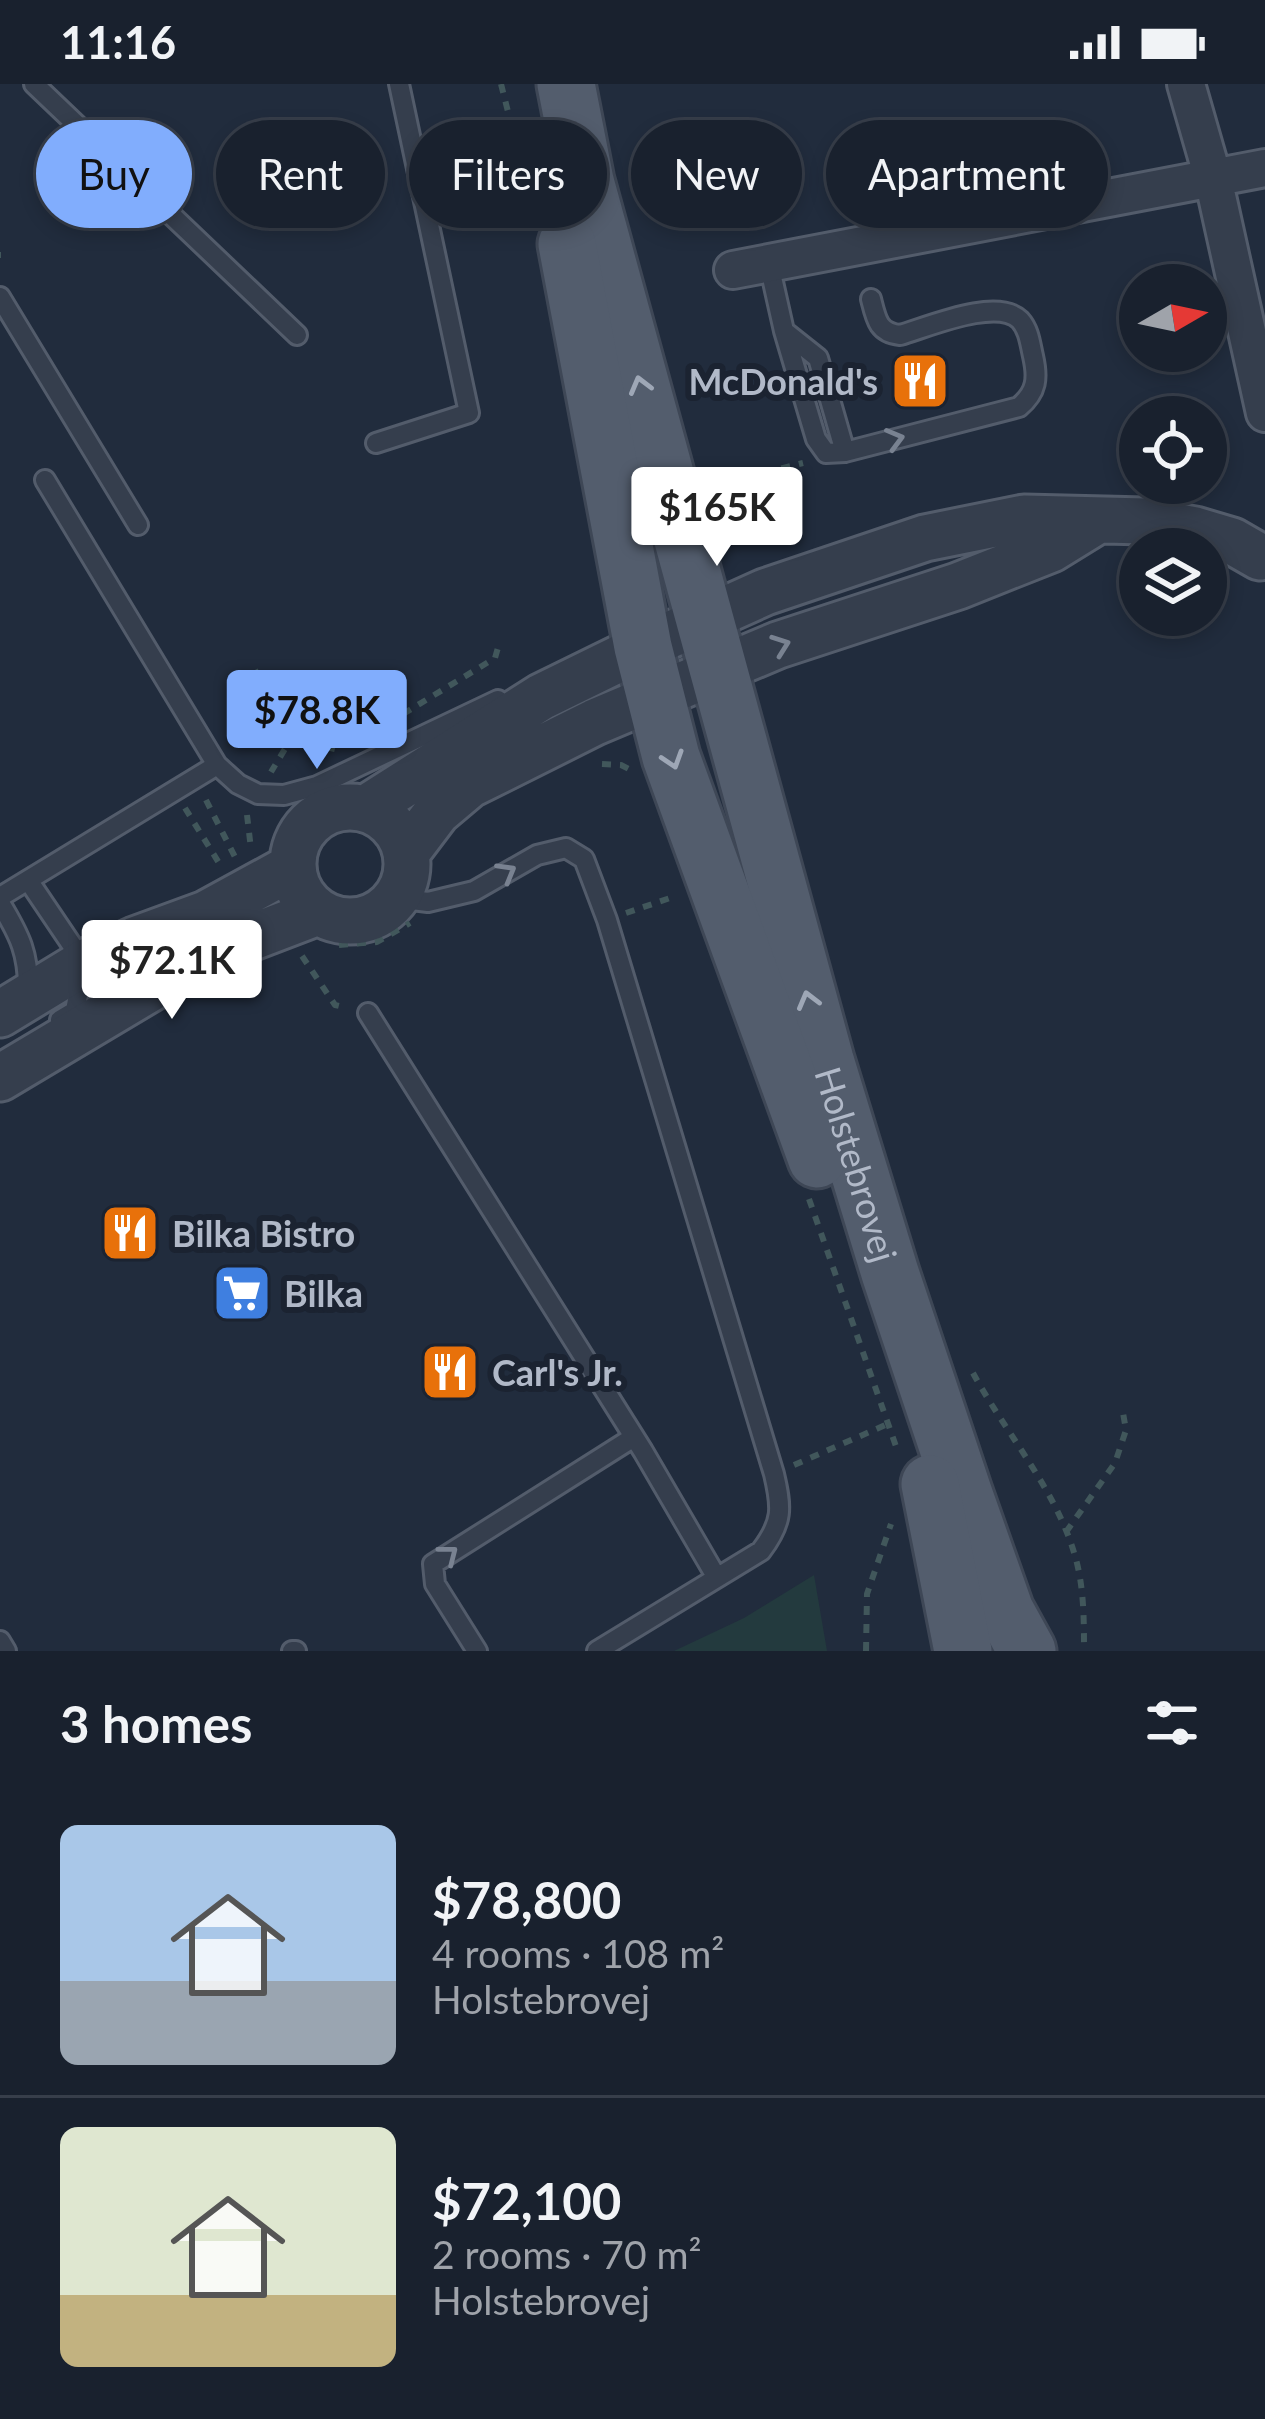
<!DOCTYPE html>
<meta charset="utf-8">
<style>
:root{--surface:#19212e;--page:#222936;--text:#f1f3f6;--muted:#9fa3aa;--line:#373e4a;--accent:#81adfd}
body{margin:0;font-family:Lato,sans-serif;background:var(--page);color:var(--text);height:100vh;display:flex;flex-direction:column;font-size:45px;white-space:nowrap}
*{box-sizing:border-box;margin:0}
p{font-size:39px;color:var(--muted)}
.icon{flex:none;width:66px;height:66px;fill:none;stroke:currentColor;stroke-width:2;stroke-linecap:round;stroke-linejoin:round}
.map{position:relative;height:1567px;overflow:hidden}
.details{display:flex;flex-direction:column;background:var(--surface);flex:1}
.details>*{flex:none}
.hud{position:absolute;left:36px;top:36px;width:1194px;height:108px;display:flex;gap:24px}
.needle{width:78px;rotate:81deg}
.buttons{position:absolute;left:1119px;top:180px;display:grid;gap:24px}
.buttons a{display:grid;place-items:center;width:108px;height:108px;border-radius:50%;background:var(--surface);box-shadow:0 6px 18px #0003,0 0 0 3px var(--line);font-size:60px}
.price{position:absolute;translate:-50% -102px;padding:0 27px;border-radius:12px;background:#fff;color:#222;font-size:39px;line-height:78px;filter:drop-shadow(0 3px 6px #0008)}
.price::after{content:'';position:absolute;left:50%;top:72px;width:36px;height:27px;margin-left:-18px;background:inherit;clip-path:polygon(0 0,100% 0,50% 100%)}
.price.current{background:var(--accent);color:#111}
ul{padding:0;list-style:none}
li{display:flex;align-items:center;gap:36px;height:300px;padding:0 60px}
li+li{border-top:3px solid var(--line)}
li span{display:grid;place-items:center;flex:none;width:336px;height:240px;border-radius:18px;color:#555}
li>.icon{margin-inline-start:auto}
span .icon{width:144px;height:144px;fill:#fffc;stroke-width:1}
li b{font-size:51px}
h2{display:flex;justify-content:space-between;align-items:center;height:144px;padding:0 60px;font-size:51px}
.pill{padding:0 42px;border-radius:54px;background:var(--surface);box-shadow:0 6px 18px #0003,0 0 0 3px var(--line);font-size:42px;line-height:108px}
.pill.current{background:var(--accent);color:#111}
.status{display:flex;justify-content:space-between;align-items:center;height:84px;padding:0 60px;background:var(--surface);direction:ltr}
.status svg{height:33px;fill:currentColor}
.map>svg:first-child{display:block}
.green{fill:#233a3e}
.lines{fill:none;stroke-linecap:round;stroke-linejoin:round}
.service-casing{stroke:#535c6b;stroke-width:24}
.minor-casing{stroke:#535c6b;stroke-width:42}
.tertiary-casing{stroke:#535c6b;stroke-width:51}
.primary-casing{stroke:#3e4756;stroke-width:63}
.path{stroke:#41575b;stroke-width:6;stroke-dasharray:9 9;stroke-linecap:butt}
.service{stroke:#353e4d;stroke-width:18}
.minor{stroke:#353e4d;stroke-width:36}
.tertiary{stroke:#353e4d;stroke-width:45}
.primary{stroke:#535d6d;stroke-width:57}
.oneway{stroke:#9ea7b6}
.oneway2{stroke:#798291}
.labels{text-anchor:middle;dominant-baseline:central;stroke-width:12;stroke-linejoin:round;paint-order:stroke}
.poi-label{font-size:36px;font-weight:bold;fill:#b1b9c8;stroke:#1b2331;text-anchor:start}
.street-label{font-size:36px;fill:#b1b9c8;stroke:#1b2331}
</style>
<div class="status"><b>11:16</b><svg viewBox="0 0 49 12"><path d="M0 12V9h3v3zM5 12V6h3v6zM10 12V3h3v9zM15 12V0h3v12zM26 1h20v11H26zM47 4h2v5h-2z"/></svg></div>
<div class="map">
<svg width="1265" height="1567" viewBox="0 0 1265 1567">
<rect width="100%" height="100%" fill="#212c3d"/>
<path class="green" d="M814 1491 827 1567H674L744 1534Z"/>
<g class="lines">
<defs>
<path id="service" d="M34 0 297 251
M769 180 784 247 818 274 845 368
M0 213 138 441
M784 247 816 355 826 369 845 368 1019 323C1037 308 1038 294 1033 272 1030 259 1029 246 1020 236 997 213 928 243 900 251 878 249 876 235 871 215
M376 359 469 329 399 0
M45 396 217 681 238 700 258 710 284 711 317 702 498 616
M28 796 84 879 75 927 60 936
M0 813 217 681
M396 814 428 818 474 807 537 771 566 764 584 775 607 836 774 1390C782 1424 783 1438 761 1467L597 1567
M0 819C20 852 29 870 28 909
M368 929 643 1367 717 1494
M0 1557 6 1567
M292 1567H296
M477 1567 435 1500 433 1480 634 1353"/>
<path id="minor" d="M1186 0 1213 94 1265 329
M733 186 1265 84"/>
<path id="tertiary" d="M293 780a57 57 0 1 1 114 0a57 57 0 1 1-114 0Z
M365 725 541 613 643 563 765 508 925 454 1024 434 1145 437 1195 446 1232 457 1260 473
M406 769 437 728 469 701 595 638 778 561 958 502 1051 465 1098 436
M0 930 84 879 135 856 206 830 292 783
M0 994 208 870 318 828"/>
<g id="primary">
<path id="s1" d="M566 0 585 97 825 976 890 1189 963 1408 1005 1527 1027 1567"/>
<path d="M567 160 643 563 671 673 817 1075"/>
<path d="M930 1400 963 1567"/>
</g>
</defs>
<use href="#service" class="service-casing"/>
<use href="#minor" class="minor-casing"/>
<use href="#tertiary" class="tertiary-casing"/>
<use href="#primary" class="primary-casing"/>
<path class="path" d="M501 0 534 130
M0 171H1
M718 416 754 391 803 379
M255 586 291 655 271 688
M403 630 495 574 499 560
M291 655 335 665
M602 680 621 681 629 685
M206 716 235 773
M185 724 219 779
M247 731 251 765
M626 829 676 812
M339 861 377 858 410 839
M302 872 335 921 347 924
M809 1115 898 1368
M973 1289C1006 1350 1056 1405 1075 1472 1084 1502 1084 1536 1084 1567
M794 1381 890 1339
M1066 1448 1115 1379 1126 1346 1122 1323
M866 1567 867 1510 891 1440"/>
<use href="#service" class="service"/>
<use href="#minor" class="minor"/>
<use href="#tertiary" class="tertiary"/>
<use href="#primary" class="primary"/>
</g>
<defs><path id="oneway-chevron" d="M-2-3.5L2.5 0L-2 3.5" fill="none" stroke-width="1.6" stroke-linecap="round" stroke-linejoin="round" transform="scale(3)"/></defs>
<g class="oneway">
<use href="#oneway-chevron" transform="translate(640 301) rotate(-105)"/>
<use href="#oneway-chevron" transform="translate(673 676) rotate(72)"/>
<use href="#oneway-chevron" transform="translate(808 916) rotate(-105)"/>
</g>
<g class="oneway2">
<use href="#oneway-chevron" transform="translate(895 355) rotate(-15)"/>
<use href="#oneway-chevron" transform="translate(781 561) rotate(-20)"/>
<use href="#oneway-chevron" transform="translate(507 788) rotate(-30)"/>
<use href="#oneway-chevron" transform="translate(449 1470) rotate(-38)"/>
</g>
<defs>
<symbol id="restaurant-square" viewBox="-11 -11 22 22"><rect x="-9" y="-9" width="18" height="18" rx="4" fill="#e8710a" stroke="#1b2331"/><path d="M-5-6h1v4h1v-4h1v4h1v-4h1v5L-1.5 .5V6h-2V.5L-5-1ZM5-6V6H3V1.5H1.5Q1.5-4 5-6Z" fill="#fff"/></symbol>
<symbol id="supermarket-square" viewBox="-11 -11 22 22"><rect x="-9" y="-9" width="18" height="18" rx="4" fill="#3f7fe0" stroke="#1b2331"/><path d="M-6-5.5h2.5l.6 2H6L4.5 2H-2.5L-4.4-4H-6ZM-1.5 3.2a1.3 1.3 0 1 0 .1 0ZM3 3.2a1.3 1.3 0 1 0 .1 0Z" fill="#fff"/></symbol>
</defs>
<g fill-rule="evenodd">
<use href="#restaurant-square" x="887" y="264" width="66" height="66"/>
<use href="#restaurant-square" x="97" y="1116" width="66" height="66"/>
<use href="#supermarket-square" x="209" y="1176" width="66" height="66"/>
<use href="#restaurant-square" x="417" y="1255" width="66" height="66"/>
</g>
<g class="labels">
<g class="poi-label">
<text x="878" y="297" text-anchor="end">McDonald's</text>
<text x="172" y="1149">Bilka Bistro</text>
<text x="284" y="1209">Bilka</text>
<text x="492" y="1288">Carl's Jr.</text>
</g>
<g class="street-label">
<text stroke="none"><textPath href="#s1" startOffset="1119">Holstebrovej</textPath></text>
</g>
</g>
</svg>
<div class="buttons">
<a><svg class="needle" viewBox="-14 -14 28 28"><path d="M0-13l5 13h-10z" fill="#e53935"/><path d="M0 13l5-13h-10z" fill="#9fa3aa"/></svg></a>
<a><svg class="icon" aria-label="locate" viewBox="0 0 24 24"><circle cx="12" cy="12" r="6"/><path d="M12 2v4M12 18v4M2 12h4M18 12h4"/></svg></a>
<a><svg class="icon" aria-label="layers" viewBox="0 0 24 24"><path d="M12 4l9 5-9 5-9-5zM3 14l9 5 9-5"/></svg></a>
</div>
<b class="price" style="left:717px;top:485px">$165K</b>
<b class="price current" style="left:317px;top:688px">$78.8K</b>
<b class="price" style="left:172px;top:938px">$72.1K</b>
<div class="hud">
<a class="pill current">Buy</a>
<a class="pill">Rent</a>
<a class="pill">Filters</a>
<a class="pill">New</a>
<a class="pill">Apartment</a>
</div>
</div>
<section class="details">
<h2>3 homes<svg class="icon" aria-label="filters" viewBox="0 0 24 24"><path d="M4 7h16M4 17h16"/><circle cx="9" cy="7" r="2"/><circle cx="15" cy="17" r="2"/></svg></h2>
<ul>
<li><span style="background:linear-gradient(#a9c7e8 65%,#9aa5b1 0)"><svg class="icon" aria-label="home" viewBox="0 0 24 24"><path d="M3 11l9-7 9 7M6 9v11h12V9"/></svg></span><div><b>$78,800</b><p>4 rooms · 108 m²</p><p>Holstebrovej</p></div></li>
<li><span style="background:linear-gradient(#dfe7d0 70%,#c2b280 0)"><svg class="icon" aria-label="home" viewBox="0 0 24 24"><path d="M3 11l9-7 9 7M6 9v11h12V9"/></svg></span><div><b>$72,100</b><p>2 rooms · 70 m²</p><p>Holstebrovej</p></div></li>
</ul>
</section>
